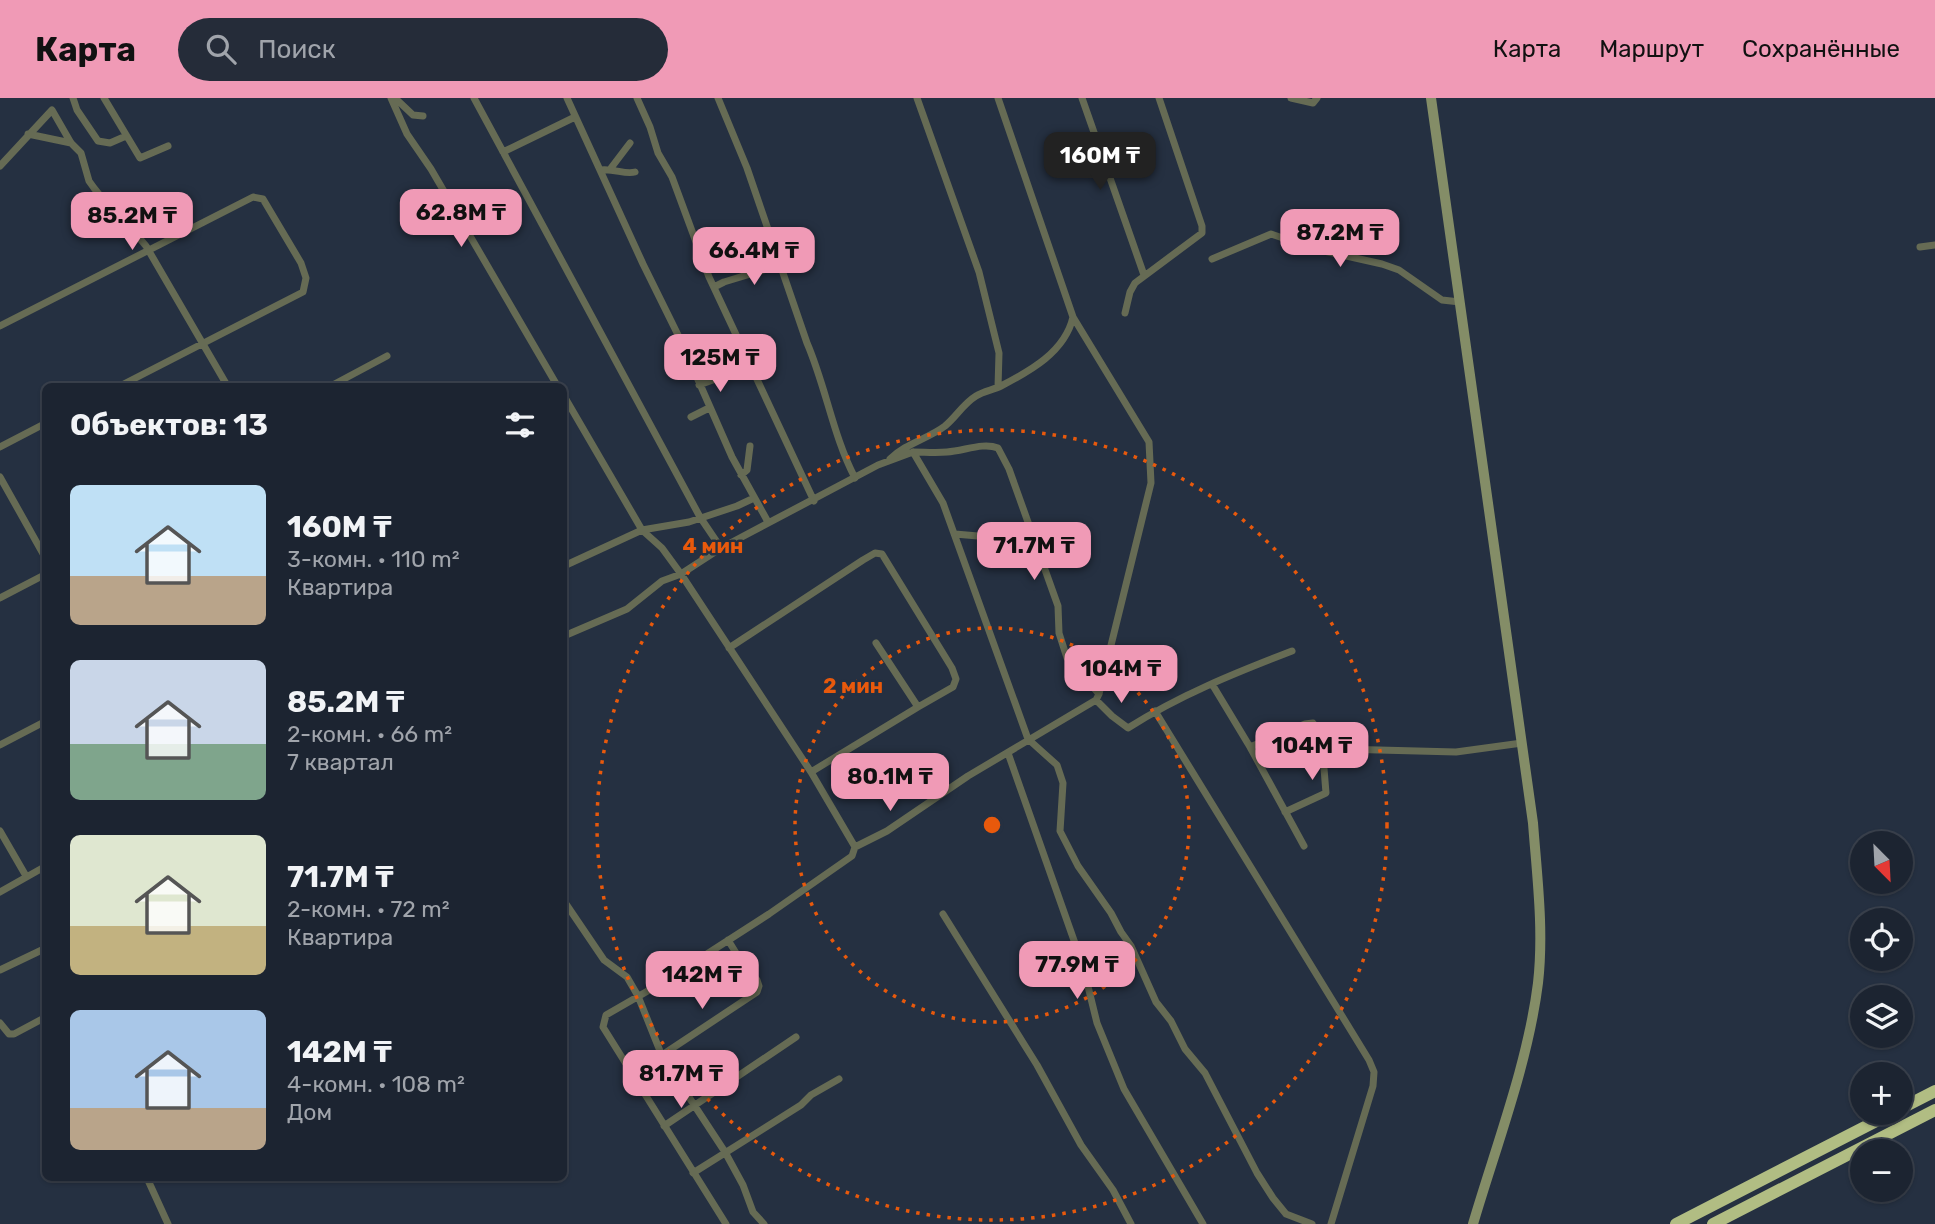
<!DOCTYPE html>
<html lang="ru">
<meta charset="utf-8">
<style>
:root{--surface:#1c2431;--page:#252c39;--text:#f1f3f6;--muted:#a0a4ab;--line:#3a414d;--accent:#f09ab6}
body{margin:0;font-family:Rubik,sans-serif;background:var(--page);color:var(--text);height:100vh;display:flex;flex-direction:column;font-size:26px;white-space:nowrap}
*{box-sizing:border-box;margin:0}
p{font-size:23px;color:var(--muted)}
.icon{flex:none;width:38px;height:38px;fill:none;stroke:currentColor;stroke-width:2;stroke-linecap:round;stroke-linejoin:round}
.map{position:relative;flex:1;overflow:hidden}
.drawer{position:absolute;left:42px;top:285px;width:525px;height:798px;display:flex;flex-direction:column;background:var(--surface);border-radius:10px;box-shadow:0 2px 5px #0004,0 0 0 2px var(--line)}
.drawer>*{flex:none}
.needle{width:46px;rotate:156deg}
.controls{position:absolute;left:1850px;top:733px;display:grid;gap:14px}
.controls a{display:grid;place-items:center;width:63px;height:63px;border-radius:50%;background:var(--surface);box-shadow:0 2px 5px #0004,0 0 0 2px var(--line);font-size:35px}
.price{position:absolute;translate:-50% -60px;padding:0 16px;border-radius:14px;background:var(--accent);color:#111;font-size:23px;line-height:46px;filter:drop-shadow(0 2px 4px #0008)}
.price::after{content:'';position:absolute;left:50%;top:42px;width:21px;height:16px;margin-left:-10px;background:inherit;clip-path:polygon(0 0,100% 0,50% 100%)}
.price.active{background:#222;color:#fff}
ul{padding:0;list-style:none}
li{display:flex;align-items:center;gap:21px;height:175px;padding:0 28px}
li span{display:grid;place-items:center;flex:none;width:196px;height:140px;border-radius:10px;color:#555}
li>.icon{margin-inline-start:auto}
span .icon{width:84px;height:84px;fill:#fffc;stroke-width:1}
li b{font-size:30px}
h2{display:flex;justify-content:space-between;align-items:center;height:84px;padding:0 28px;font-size:30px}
header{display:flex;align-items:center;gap:42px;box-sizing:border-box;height:98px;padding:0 35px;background:var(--accent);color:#111}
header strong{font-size:33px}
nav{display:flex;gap:38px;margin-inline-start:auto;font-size:24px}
.search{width:490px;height:63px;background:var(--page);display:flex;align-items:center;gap:18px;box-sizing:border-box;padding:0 24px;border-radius:38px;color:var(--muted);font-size:26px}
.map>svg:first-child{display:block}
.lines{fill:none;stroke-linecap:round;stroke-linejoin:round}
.street{stroke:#666b54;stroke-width:7}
.secondary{stroke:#848d67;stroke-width:10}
.highway{stroke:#b1bd83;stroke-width:12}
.ring{fill:none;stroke:#e8590c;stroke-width:3.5;stroke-dasharray:3.5 7}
.centre{fill:#e8590c;stroke:#253041;stroke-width:3.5}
.ring-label{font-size:21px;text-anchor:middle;font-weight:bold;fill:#e8590c;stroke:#253041;stroke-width:5;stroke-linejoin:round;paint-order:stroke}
</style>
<header>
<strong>Карта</strong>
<div class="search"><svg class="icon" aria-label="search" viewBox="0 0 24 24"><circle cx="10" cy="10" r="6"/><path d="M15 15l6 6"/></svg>Поиск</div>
<nav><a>Карта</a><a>Маршрут</a><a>Сохранённые</a></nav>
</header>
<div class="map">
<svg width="1935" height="1126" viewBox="0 0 1935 1126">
<rect width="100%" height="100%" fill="#253041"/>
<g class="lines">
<path class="street" d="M73 0 77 12 98 43 110 45 126 38
M104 0 140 60 168 48
M391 0 407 36 431 71 558 289
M395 0 413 17 423 18
M474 0 700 419 721 450 878 367 913 354 943 405 1028 641 1057 667 1063 685 1060 733 1078 768 1111 815 1121 834 1131 848 1156 904 1171 923 1185 951 1205 975 1257 1075 1273 1100 1286 1116 1312 1126
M567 0 643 166 681 243 732 359 768 424
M637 0 650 29 658 55 672 79 709 179 814 403
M718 0 747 70 807 245C826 289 833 338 855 380
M917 0 979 174 999 255 998 289
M1082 0 1144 177
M1291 0 1313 5 1317 0
M28 36 71 45
M503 54 575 19
M0 68 52 12 71 45 81 55 89 83 94 90 122 125 131 130 146 148 228 289
M611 70 630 45
M600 72C614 70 625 77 635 74
M1920 149 1935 147
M1212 161 1271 136 1315 151 1382 166 1399 172 1442 202 1460 204
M714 189 724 184 773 169 778 164
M1125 215 1130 194 1135 185 1202 135V128L1159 0
M0 228 253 99 263 101 301 165 306 180 303 194 118 289
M699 287 732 275 749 263
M329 289 387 258
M564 298 642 432 662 450 681 476 811 674 855 749 852 758 769 816 665 883 606 917 603 929 726 1126
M691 319 709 310
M0 349 46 325
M913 354C924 354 936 355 947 354 964 353 983 344 998 350L1009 371 1058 508 1059 535 1067 560 1099 596
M890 361C906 345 928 341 945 328 957 318 963 306 976 298 984 293 993 292 1001 288 1030 273 1065 254 1073 219L998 0
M741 377 747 372 750 348
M0 379 46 461
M955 436 978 438 1007 435 1034 442
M564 468 642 432 689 424 737 408 754 400
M0 500 46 476
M564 538 627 511 662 483 681 476 721 450
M729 550 863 462 875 455 882 456 952 570 956 581 953 589 918 609
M1212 586 1250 649 1304 748
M1096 602 1112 618 1128 630C1180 597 1235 575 1292 553
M1155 613 1369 962 1374 974 1373 988 1331 1126
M0 647 46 623
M1250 649 1305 626 1313 625 1319 633 1322 646 1340 651 1456 654 1522 645
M1008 655 1083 868 1097 925 1124 991 1203 1126
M811 674 918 609 876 545
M1285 714 1326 695 1322 646
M0 733 26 778
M855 749 887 733 968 678 1096 602 1099 596 1151 385 1149 344 1073 219
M0 794 46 768
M564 803 604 862 627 879 638 898 662 958 725 1054 743 1087 753 1114 764 1126
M943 816 1037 967 1081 1047 1113 1092 1131 1126
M0 872 46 850
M0 925 9 936H14L46 919
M632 977 757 894 759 888 757 882 741 863 728 842
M664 1028 796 939
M693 1075 801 1007 811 997 839 981
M147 1080 168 1126"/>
<path class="secondary" d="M1431 0 1533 725C1537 778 1544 832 1538 885 1528 965 1496 1048 1473 1126"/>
<path class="highway" d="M1900 1011 1935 993
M1676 1126 1892 1015
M1713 1126 1935 1012"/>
</g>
<g class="ring">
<circle cx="992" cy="727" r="197"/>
<circle cx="992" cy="727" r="395"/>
</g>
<circle cx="992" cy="727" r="10" class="centre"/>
<g class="ring-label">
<text x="713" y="455">4 мин</text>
<text x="853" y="595">2 мин</text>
</g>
</svg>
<div class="controls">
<a><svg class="needle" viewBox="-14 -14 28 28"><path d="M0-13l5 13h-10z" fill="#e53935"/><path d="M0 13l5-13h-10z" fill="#a0a4ab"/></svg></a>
<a><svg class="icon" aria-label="locate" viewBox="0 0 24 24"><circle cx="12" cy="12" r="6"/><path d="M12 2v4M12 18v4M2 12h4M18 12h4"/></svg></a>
<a><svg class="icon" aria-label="layers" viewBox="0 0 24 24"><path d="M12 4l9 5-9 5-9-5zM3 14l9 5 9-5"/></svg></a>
<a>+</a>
<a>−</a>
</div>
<b class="price active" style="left:1100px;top:94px">160M ₸</b>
<b class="price" style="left:461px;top:151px">62.8M ₸</b>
<b class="price" style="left:132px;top:154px">85.2M ₸</b>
<b class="price" style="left:1340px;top:171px">87.2M ₸</b>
<b class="price" style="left:754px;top:189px">66.4M ₸</b>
<b class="price" style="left:720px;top:296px">125M ₸</b>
<b class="price" style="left:1034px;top:484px">71.7M ₸</b>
<b class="price" style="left:1121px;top:607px">104M ₸</b>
<b class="price" style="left:1312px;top:684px">104M ₸</b>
<b class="price" style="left:890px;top:715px">80.1M ₸</b>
<b class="price" style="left:1077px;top:903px">77.9M ₸</b>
<b class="price" style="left:702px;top:913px">142M ₸</b>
<b class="price" style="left:681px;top:1012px">81.7M ₸</b>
<section class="drawer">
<h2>Объектов: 13<svg class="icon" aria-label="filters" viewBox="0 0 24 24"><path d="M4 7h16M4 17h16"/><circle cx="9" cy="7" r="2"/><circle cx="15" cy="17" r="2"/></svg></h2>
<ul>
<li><span style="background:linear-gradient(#bfe0f5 65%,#b9a48a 0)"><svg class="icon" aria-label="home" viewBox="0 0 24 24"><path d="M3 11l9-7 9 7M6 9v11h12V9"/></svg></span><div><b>160M ₸</b><p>3-комн. · 110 m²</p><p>Квартира</p></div></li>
<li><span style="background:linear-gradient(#c9d6e8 60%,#7fa58c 0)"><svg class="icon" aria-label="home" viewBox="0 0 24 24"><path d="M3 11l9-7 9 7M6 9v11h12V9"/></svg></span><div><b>85.2M ₸</b><p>2-комн. · 66 m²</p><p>7 квартал</p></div></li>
<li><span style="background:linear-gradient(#dfe7d0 65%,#c2b280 0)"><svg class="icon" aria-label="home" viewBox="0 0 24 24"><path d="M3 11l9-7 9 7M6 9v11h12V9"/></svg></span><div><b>71.7M ₸</b><p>2-комн. · 72 m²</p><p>Квартира</p></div></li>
<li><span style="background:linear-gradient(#a9c7e8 70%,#b9a48a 0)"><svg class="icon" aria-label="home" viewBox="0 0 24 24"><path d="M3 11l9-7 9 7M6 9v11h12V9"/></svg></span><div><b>142M ₸</b><p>4-комн. · 108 m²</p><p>Дом</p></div></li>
</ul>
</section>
</div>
